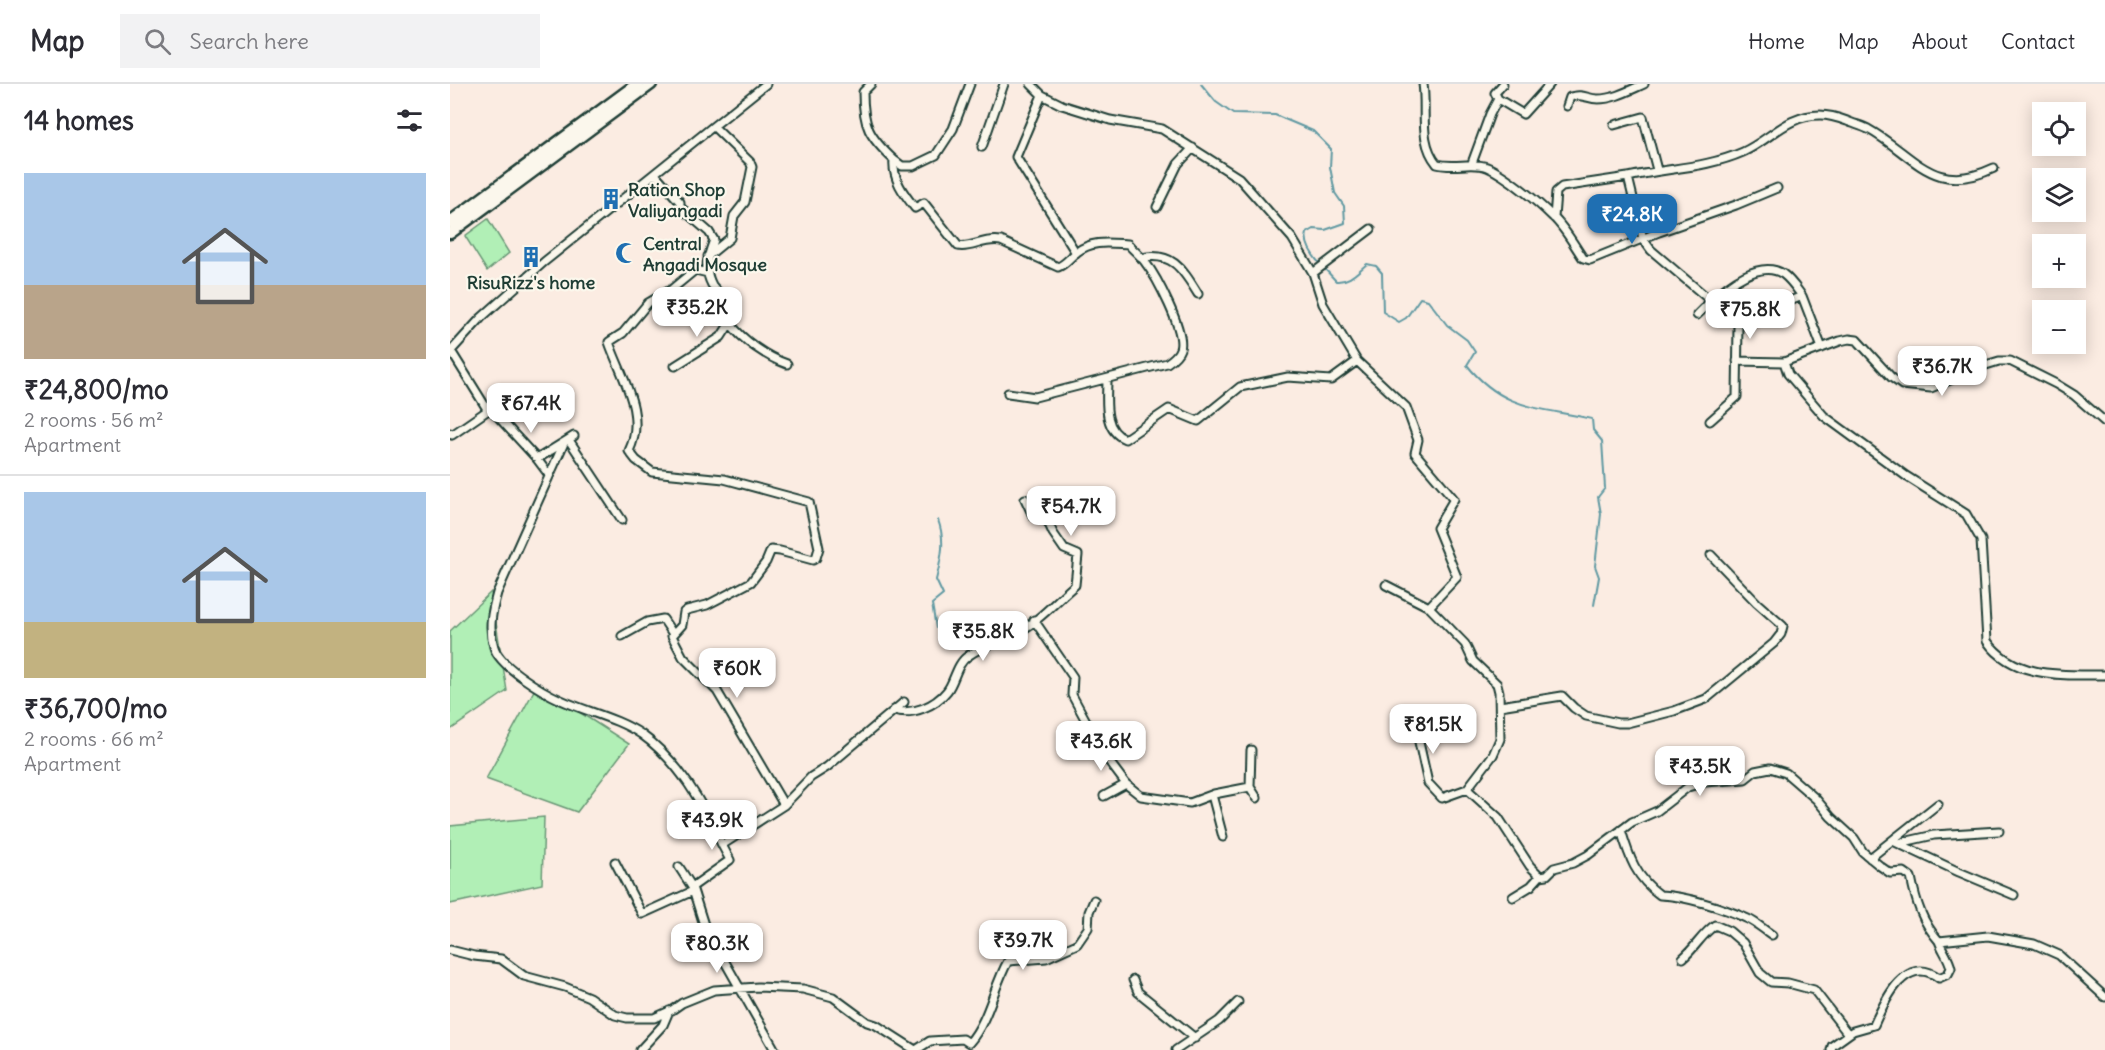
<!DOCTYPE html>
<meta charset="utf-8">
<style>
:root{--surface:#fff;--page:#f2f2f3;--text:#2b2b33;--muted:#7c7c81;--line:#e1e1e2;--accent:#1f6fb2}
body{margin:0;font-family:Delius,sans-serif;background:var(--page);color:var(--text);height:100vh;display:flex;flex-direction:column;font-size:22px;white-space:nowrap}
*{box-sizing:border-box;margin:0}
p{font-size:20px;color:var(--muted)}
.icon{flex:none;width:33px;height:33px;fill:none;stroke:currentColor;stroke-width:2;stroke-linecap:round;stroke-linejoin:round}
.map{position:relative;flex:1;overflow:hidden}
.drawer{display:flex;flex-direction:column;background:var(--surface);width:450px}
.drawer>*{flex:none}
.controls{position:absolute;left:1582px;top:18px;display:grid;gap:12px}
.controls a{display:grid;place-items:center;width:54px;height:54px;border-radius:0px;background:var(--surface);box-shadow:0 3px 15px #0003;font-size:30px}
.price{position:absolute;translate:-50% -51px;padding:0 14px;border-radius:12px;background:#fff;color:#222;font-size:20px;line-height:39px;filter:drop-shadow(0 2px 3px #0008)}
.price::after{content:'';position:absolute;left:50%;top:36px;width:18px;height:14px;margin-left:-9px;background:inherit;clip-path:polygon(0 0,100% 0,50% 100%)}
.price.current{background:var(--accent);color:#fff}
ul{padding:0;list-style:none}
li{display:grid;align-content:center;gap:12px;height:318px;padding:0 24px}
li+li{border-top:2px solid var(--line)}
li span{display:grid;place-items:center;height:186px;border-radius:0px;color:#555}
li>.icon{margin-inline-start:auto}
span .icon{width:108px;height:108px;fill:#fffc;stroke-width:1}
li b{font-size:26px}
h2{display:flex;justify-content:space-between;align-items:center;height:72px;padding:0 24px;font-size:26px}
header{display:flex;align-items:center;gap:36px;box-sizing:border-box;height:84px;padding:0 30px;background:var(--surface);border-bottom:2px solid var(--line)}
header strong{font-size:28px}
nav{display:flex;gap:33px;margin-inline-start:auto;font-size:21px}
.search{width:420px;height:54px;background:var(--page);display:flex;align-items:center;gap:15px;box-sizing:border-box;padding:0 21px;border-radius:0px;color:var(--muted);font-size:22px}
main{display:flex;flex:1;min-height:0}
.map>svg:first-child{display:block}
.green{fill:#b1efb6;stroke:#689675;stroke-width:1.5}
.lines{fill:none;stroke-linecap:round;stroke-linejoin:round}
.stream{stroke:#6099a2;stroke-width:2}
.minor-casing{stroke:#1f3d34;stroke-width:11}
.primary-casing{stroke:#1f3d34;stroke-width:15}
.minor{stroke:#fbf7ec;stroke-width:7}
.primary{stroke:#fbf7ec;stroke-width:10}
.labels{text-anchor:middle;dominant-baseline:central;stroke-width:4.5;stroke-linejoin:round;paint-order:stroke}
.poi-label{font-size:18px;font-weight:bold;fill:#1f3d34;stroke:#fbf7ec;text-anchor:start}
</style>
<header>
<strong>Map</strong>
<div class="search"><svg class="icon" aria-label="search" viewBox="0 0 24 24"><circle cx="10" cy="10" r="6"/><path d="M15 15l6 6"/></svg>Search here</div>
<nav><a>Home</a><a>Map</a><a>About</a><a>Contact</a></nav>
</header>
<main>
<section class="drawer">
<h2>14 homes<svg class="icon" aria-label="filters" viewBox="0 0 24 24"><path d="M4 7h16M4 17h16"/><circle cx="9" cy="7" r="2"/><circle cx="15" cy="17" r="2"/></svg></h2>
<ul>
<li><span style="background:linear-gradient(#a9c7e8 60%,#b9a48a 0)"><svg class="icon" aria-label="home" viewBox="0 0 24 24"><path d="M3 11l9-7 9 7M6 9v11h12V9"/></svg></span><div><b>₹24,800/mo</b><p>2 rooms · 56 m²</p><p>Apartment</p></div></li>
<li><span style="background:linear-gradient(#a9c7e8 70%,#c2b280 0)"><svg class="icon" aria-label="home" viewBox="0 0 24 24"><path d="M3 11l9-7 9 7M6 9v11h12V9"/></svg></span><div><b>₹36,700/mo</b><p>2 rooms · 66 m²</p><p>Apartment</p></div></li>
</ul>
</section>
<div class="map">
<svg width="1655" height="966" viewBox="0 0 1655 966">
<rect width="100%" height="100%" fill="#fbece2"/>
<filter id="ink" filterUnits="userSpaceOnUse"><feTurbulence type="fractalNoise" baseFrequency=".0167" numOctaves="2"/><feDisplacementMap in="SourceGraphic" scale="12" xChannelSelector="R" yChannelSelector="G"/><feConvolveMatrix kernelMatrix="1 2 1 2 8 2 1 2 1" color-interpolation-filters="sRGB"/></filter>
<g filter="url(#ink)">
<path class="green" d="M38 135 59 169 37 187 15 152Z
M41 508 57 607 0 646V547Z
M87 601 179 660 127 728 36 695Z
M94 733 92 800 0 820V742Z"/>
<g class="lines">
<path class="stream" d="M751 0 766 18 783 30 825 31 863 47 881 65 880 83 885 109 894 122 895 139 875 146 864 145 857 149C854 160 863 172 870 180
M874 184 886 197C900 198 907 188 917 180L926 182 932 189 933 228 949 238 956 234 970 214 978 216 997 241 1017 256 1025 268 1017 281C1054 327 1090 323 1142 335L1143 346 1152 357 1155 404 1148 413 1151 430 1145 482 1149 493 1144 521
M486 544 482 520 493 511 486 496C491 475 496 457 488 436"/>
<defs>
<path id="minor" d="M421 0 413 8C413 42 419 53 444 76 442 95 454 110 465 124L474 119 508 162C521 165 533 154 551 157L608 183C616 180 620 173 627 168 642 156 659 159 678 160 683 166 690 171 695 178 706 192 736 248 730 265 728 271 723 275 717 279L585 313 558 309
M581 0 592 11 612 21 660 36 712 45 789 94 842 154 863 189 873 220 907 277 956 323 968 356 965 369 1004 415 987 444 1007 493 979 523 936 501
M973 0C977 27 968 57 987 80 1006 85 1020 77 1037 83 1056 91 1088 118 1103 133 1115 144 1124 161 1133 174L1140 176 1209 148 1286 121 1327 104
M592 11 566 73 626 169
M1048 15 1073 30 1100 0
M1117 22 1120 13C1133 9 1137 15 1148 15 1164 15 1180 6 1194 0
M1164 41 1193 33 1207 86
M532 63 554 0
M444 76 452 82H463L486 71 503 45 520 0
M1022 79 1040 30 1048 15 1045 9 1053 0
M205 90 230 118V123L259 148 264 156C258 172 253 184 262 201 265 205 269 208 271 212 275 221 274 230 280 239 292 256 317 273 337 280
M707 123 728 80 743 64
M1104 134 1106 108 1112 103 1178 93
M258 172 280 154 284 132 295 118 302 83 300 78 264 43
M691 174C723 167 733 186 748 210
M258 189 245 186 222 205 198 219 173 249 159 258C171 293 197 330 179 367L186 376 202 388 274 395 359 418 369 464 366 474 363 476 330 467 321 466 316 478 301 498 257 521 237 526 234 528 232 541 222 552 233 573 267 607 334 721
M863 189 921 145
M1352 212C1346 204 1341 196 1333 190 1310 175 1277 201 1261 217L1201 166 1193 155 1178 93C1216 84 1257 84 1293 68 1320 56 1337 31 1370 31 1379 31 1389 34 1397 37 1404 40 1412 42 1418 45 1465 71 1483 113 1544 84
M1247 231 1261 217
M1 267 37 325
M0 268 31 234 94 178 316 0
M1287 277 1334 278 1338 290 1374 332 1456 392 1516 430 1531 456 1537 557C1564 595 1614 591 1655 591
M1334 278 1390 257 1399 255 1407 256 1441 293 1452 301 1481 304 1536 281 1549 277H1560L1606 300 1624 311 1655 338
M225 282 271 253 280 239
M657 296C657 315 652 346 675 355L719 325 748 337 790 303 838 293 881 296 907 277
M40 324 87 375 124 352
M1260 337 1287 313 1288 241 1312 222 1326 223 1352 212 1372 264
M0 349 2 351 60 311
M119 356 172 436
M114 359 47 509C42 527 38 544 44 563 49 582 93 608 111 616 137 628 167 634 191 650 229 677 253 720 272 761
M87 375 99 391
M979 523 1015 560 1023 577 1047 600 1049 608 1050 655 1043 671 1017 705 1048 733 1080 782 1090 792 1097 791 1104 784 1123 779 1138 771 1182 738 1207 727 1238 703 1255 698 1295 695 1305 687 1320 684 1336 689 1366 715 1381 733 1404 754 1413 768 1430 782 1440 789 1454 788 1461 793C1466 818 1472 838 1489 857L1538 852 1584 860 1609 871 1655 913
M584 536 623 593 622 611 655 672 676 700 691 712 740 719 764 710 800 703 807 714
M172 552 197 538 213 535 223 550
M1050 622 1112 612 1124 624 1136 632 1168 639H1177L1224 627 1256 615 1324 559 1331 550 1333 542 1307 519 1261 471
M444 626C462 632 485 622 497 607 505 597 506 580 518 572 534 560 555 556 572 546 590 536 608 515 625 501L628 471 614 465 603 449 594 429 583 432 575 415
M957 629 967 649 978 699 992 714 1017 705
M800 703 801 666
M762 711 773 753
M654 712 676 700
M1171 746C1179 773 1186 794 1210 811 1236 812 1274 824 1298 835 1307 839 1314 846 1322 851
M1443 757 1509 788 1564 811
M1449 759 1484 751 1549 747
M1420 774 1488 720
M165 778 192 830 243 807
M229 783 242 803 280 776 272 761 334 721 361 693 377 683 454 618
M242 803 254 841 325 966
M1063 813 1081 802 1090 792
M0 866 24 872 51 875 74 892 115 903 139 913 165 931 177 934H204L222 926 232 919 264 906 308 903 353 905 383 913 417 938 426 941 465 966
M1233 874C1245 864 1252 850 1265 841L1279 847 1293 859 1310 889 1321 898 1338 899 1364 906 1398 950
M683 896 688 908 745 954
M190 966 213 941 219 927
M466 966 480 957 513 955 519 959C539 936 543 904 558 877L596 874 627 860 638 844 639 828 644 816
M726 966 769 937 788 918
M1381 966 1382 962 1403 947 1424 941C1435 916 1456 869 1489 894L1498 890 1501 884C1499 874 1492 866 1489 857"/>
<path id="primary" d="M0 138 187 0
M0 149 201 0"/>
</defs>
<use href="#minor" class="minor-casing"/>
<use href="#primary" class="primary-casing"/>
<use href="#minor" class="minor"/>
<use href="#primary" class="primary"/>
</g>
</g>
<defs>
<symbol id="building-bare" viewBox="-9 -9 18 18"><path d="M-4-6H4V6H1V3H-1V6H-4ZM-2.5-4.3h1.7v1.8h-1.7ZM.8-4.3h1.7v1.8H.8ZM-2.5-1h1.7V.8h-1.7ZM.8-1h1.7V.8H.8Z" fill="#1f6fb2" stroke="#fbf7ec" stroke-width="2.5" paint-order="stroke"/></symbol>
<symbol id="mosque-bare" viewBox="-9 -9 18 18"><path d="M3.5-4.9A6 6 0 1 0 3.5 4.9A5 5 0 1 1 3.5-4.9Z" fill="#1f6fb2" stroke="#fbf7ec" stroke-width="2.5" paint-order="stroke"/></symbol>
</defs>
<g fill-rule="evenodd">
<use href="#building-bare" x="146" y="100" width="30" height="30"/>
<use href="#mosque-bare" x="161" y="154" width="30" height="30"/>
<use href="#building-bare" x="66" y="158" width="30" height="30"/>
</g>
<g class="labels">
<g class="poi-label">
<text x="178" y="105">Ration Shop<tspan x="178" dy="21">Valiyangadi</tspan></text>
<text x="193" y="159">Central<tspan x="193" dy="21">Angadi Mosque</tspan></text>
<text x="81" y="198" text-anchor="middle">RisuRizz's home</text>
</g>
</g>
</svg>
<div class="controls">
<a><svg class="icon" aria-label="locate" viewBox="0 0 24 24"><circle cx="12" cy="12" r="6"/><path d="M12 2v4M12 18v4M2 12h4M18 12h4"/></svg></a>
<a><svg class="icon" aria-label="layers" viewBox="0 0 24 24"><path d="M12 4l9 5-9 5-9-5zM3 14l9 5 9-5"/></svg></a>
<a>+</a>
<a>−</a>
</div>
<b class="price current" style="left:1182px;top:161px">₹24.8K</b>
<b class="price" style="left:247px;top:254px">₹35.2K</b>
<b class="price" style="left:1300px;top:256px">₹75.8K</b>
<b class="price" style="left:1492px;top:313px">₹36.7K</b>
<b class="price" style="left:81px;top:350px">₹67.4K</b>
<b class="price" style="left:621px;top:453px">₹54.7K</b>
<b class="price" style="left:533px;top:578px">₹35.8K</b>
<b class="price" style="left:287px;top:615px">₹60K</b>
<b class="price" style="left:983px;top:671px">₹81.5K</b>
<b class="price" style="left:651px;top:688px">₹43.6K</b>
<b class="price" style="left:1250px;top:713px">₹43.5K</b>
<b class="price" style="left:262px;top:767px">₹43.9K</b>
<b class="price" style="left:573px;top:887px">₹39.7K</b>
<b class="price" style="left:267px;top:890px">₹80.3K</b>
</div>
</main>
